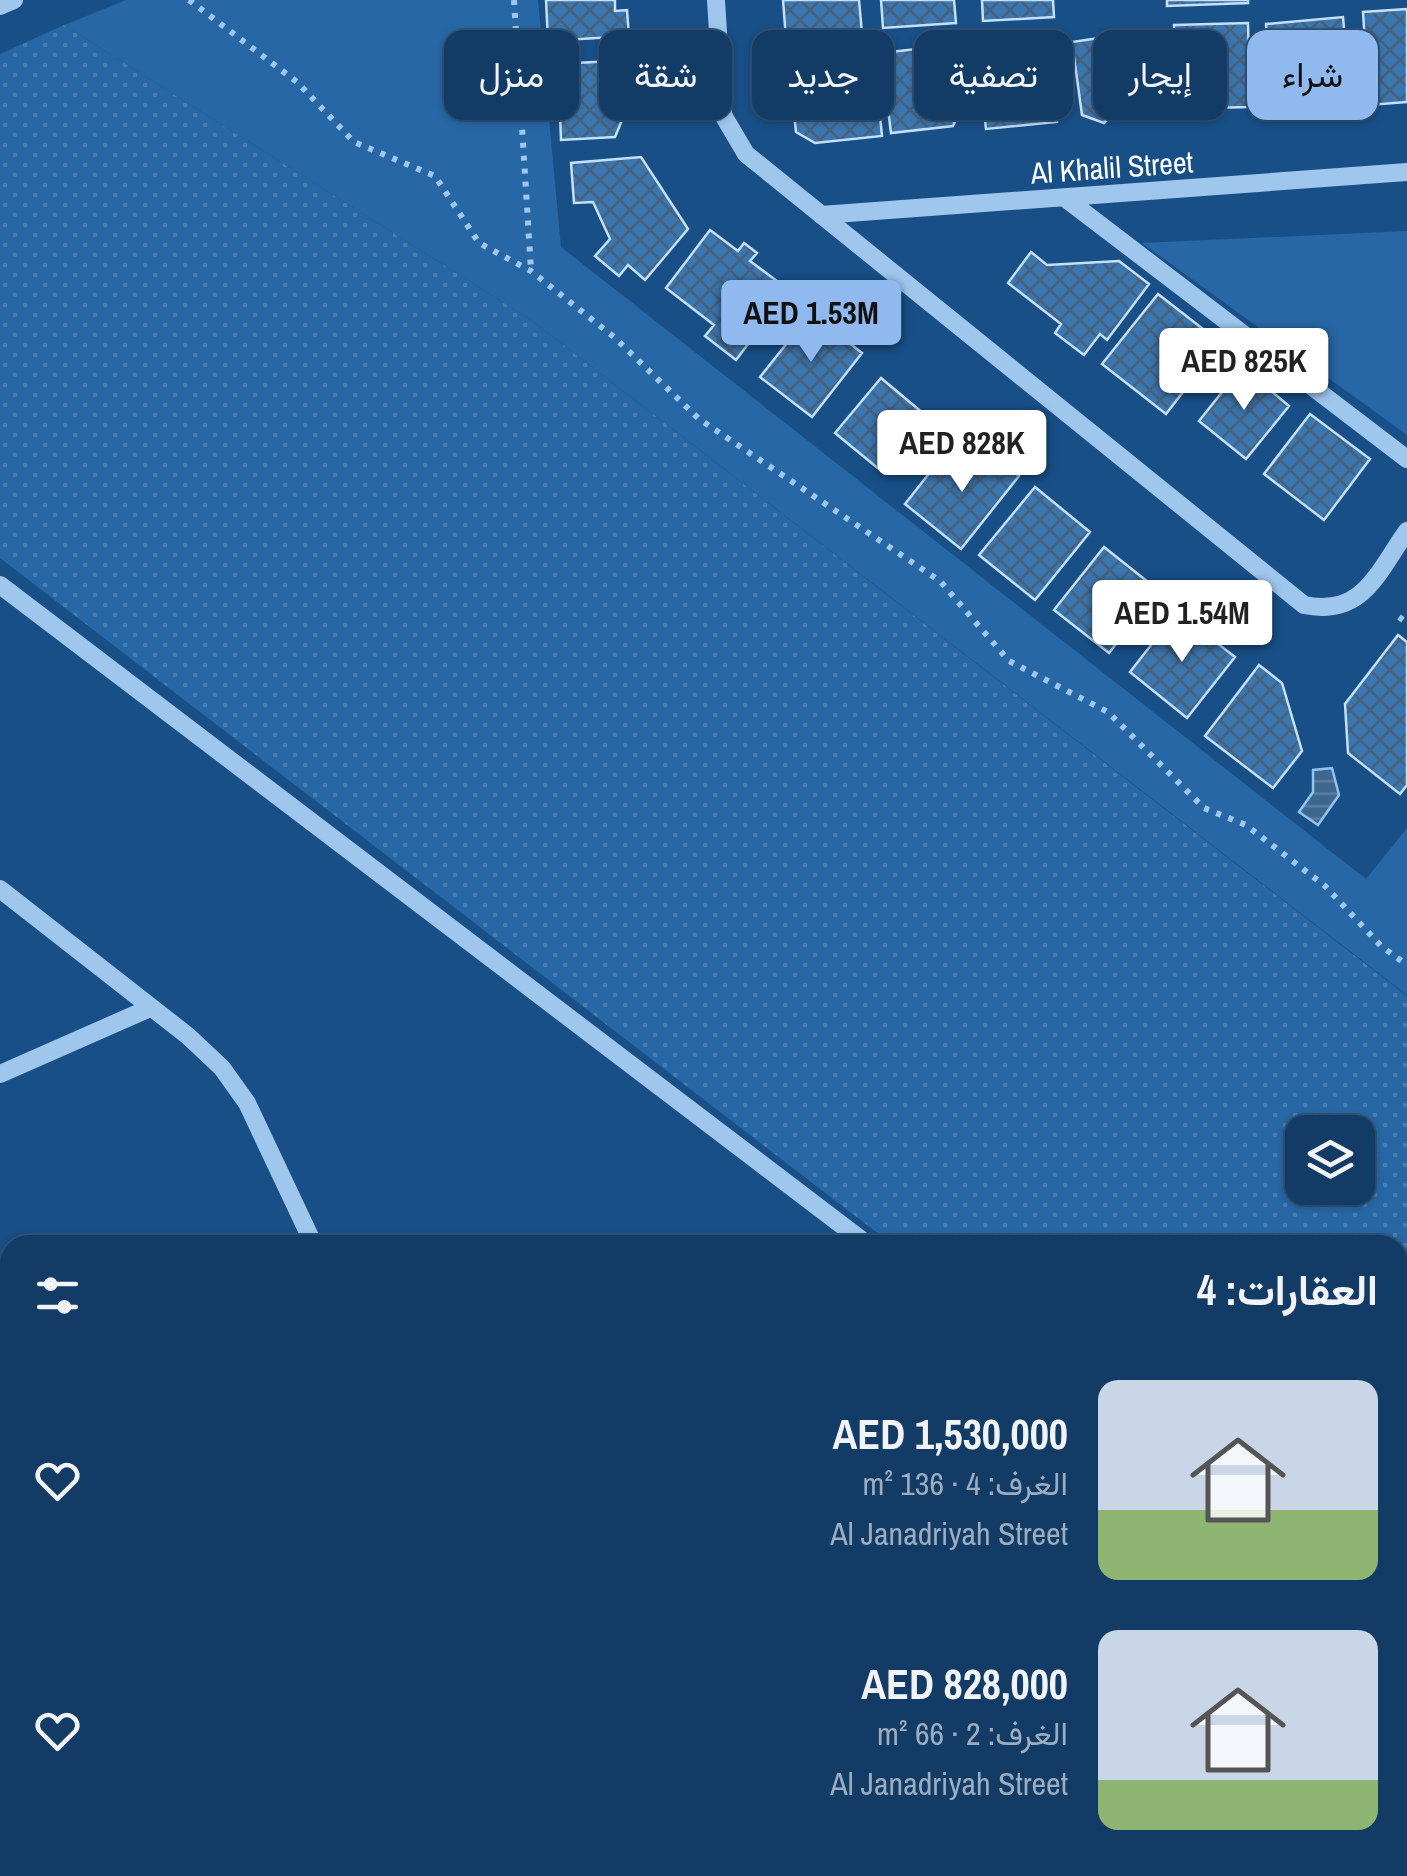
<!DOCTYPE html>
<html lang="ar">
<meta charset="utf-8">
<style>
:root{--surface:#123b65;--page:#1f466e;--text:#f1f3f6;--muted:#9cadbf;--line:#315579;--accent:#90b9f0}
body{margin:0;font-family:"Archivo Narrow",Vazirmatn,sans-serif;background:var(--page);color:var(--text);direction:rtl;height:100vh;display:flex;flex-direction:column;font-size:38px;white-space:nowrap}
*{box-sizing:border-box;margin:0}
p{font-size:32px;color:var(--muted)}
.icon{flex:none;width:55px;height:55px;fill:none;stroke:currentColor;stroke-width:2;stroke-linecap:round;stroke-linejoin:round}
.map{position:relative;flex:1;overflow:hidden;direction:ltr}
.drawer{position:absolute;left:0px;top:1235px;width:1408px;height:642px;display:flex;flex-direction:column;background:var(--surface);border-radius:30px 30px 0 0;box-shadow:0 2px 8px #0004,0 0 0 2px var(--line);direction:rtl}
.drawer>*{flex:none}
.top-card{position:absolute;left:30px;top:30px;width:1348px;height:90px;direction:rtl;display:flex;gap:20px}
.buttons{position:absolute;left:1285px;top:1115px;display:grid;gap:20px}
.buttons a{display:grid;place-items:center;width:90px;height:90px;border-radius:20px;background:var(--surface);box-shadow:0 2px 8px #0004,0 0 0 2px var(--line);font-size:50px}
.price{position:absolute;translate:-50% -85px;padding:0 22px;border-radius:10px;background:#fff;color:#222;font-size:32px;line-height:65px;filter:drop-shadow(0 2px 5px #0008)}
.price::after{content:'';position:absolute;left:50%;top:60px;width:30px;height:22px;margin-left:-15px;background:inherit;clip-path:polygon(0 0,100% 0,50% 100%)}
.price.on{background:var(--accent);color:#111}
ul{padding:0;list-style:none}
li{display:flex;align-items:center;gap:30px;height:250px;padding:0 30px}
li span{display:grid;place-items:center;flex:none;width:280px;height:200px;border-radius:20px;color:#555}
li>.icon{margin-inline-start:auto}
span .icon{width:120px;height:120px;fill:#fffc;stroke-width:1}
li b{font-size:42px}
h2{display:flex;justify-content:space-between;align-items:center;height:120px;padding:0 30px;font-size:42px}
.pill{padding:0 35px;border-radius:20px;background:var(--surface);box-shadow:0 2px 8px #0004,0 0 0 2px var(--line);font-size:35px;line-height:90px}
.pill.on{background:var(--accent);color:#111}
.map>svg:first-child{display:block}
.grass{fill:url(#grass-dots);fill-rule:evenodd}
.green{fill:#2767a5}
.water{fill:url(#water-rules);stroke:#91c3f0;stroke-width:2.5}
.building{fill:url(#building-cross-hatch);stroke:#c4e0fa;stroke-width:2.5}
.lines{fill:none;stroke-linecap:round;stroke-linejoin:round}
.path{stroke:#9fc7ed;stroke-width:6;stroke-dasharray:5 8;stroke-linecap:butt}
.minor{stroke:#9fc7ed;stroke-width:18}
.major{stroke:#e5f1ff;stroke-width:25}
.highway{stroke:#fff;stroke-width:30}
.labels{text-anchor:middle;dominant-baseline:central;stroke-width:9;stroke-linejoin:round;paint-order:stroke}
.street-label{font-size:30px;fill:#fff;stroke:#184f87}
</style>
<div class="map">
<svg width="1407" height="1876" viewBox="0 0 1407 1876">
<defs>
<pattern id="grass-dots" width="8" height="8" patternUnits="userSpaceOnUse" patternTransform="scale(2.5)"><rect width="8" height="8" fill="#2767a5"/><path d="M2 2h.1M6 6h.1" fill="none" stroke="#477eb2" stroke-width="1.8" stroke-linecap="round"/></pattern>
<pattern id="water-rules" width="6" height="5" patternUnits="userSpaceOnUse" patternTransform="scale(2.5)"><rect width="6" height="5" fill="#3e6790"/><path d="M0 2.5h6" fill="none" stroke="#5b7ea1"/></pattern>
<pattern id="building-cross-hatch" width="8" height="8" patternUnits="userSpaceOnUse" patternTransform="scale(2.5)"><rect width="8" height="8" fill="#3c76af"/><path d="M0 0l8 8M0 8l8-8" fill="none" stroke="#44617e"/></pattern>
</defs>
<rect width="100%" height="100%" fill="#184f87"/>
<path class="grass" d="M64 25 531 320 1407 996V1498L1398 1504V1245H893L0 558V54ZM1302 1132H1358V1188H1302Z"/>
<path class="green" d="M126 0H538L561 247 1366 879 1407 828V995L531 320 64 25Z
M1407 231V435L1142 243Z"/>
<path class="water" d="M1332 768 1339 795 1318 825 1299 812 1313 792V770Z"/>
<path class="building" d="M546 0H615V11L627 10 629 36 548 41Z
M783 0H859L862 33 786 39Z
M881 0H954L956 23 883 28Z
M982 0H1053L1054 17 983 21Z
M1167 0H1248V3L1167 6Z
M1407 9V102L1369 105 1363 12Z
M1343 17 1349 84 1318 87 1319 101 1272 106 1266 24Z
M1248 23 1250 107 1207 108V117L1176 118 1174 25Z
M1153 30 1159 67 1144 82 1153 93 1139 110 1126 101 1104 123 1082 115 1072 42Z
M1049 40 1057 122 986 129 977 47Z
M961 44 966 96 953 126 891 133 881 53Z
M873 46 882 136 815 143 796 132 788 55Z
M630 60 632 96 615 137 561 140 558 64Z
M641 157 688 229 645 280 628 265 619 276 595 256 610 239 593 202 574 203 571 163Z
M710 230 738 251 744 243 757 253 750 261 789 290 736 360 705 336 714 325 666 288Z
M1031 252 1047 265 1119 261 1149 284 1107 340 1100 334 1084 355 1055 333 1061 324 1008 283Z
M1158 294 1221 343 1166 414 1102 364Z
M811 313 862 353 812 417 760 377Z
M1242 367 1289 406 1246 459 1199 421Z
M881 378 930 419 885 474 835 433Z
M1310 414 1370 459 1324 520 1264 474Z
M983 447 1019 476 961 549 905 504 946 452 966 468Z
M1035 487 1090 532 1035 600 979 555Z
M1104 547 1158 590 1109 653 1054 610Z
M1177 612 1235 657 1187 718 1130 672Z
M1398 635 1407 642V785L1400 794 1348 753 1345 704Z
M1259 665 1282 683 1302 751 1273 788 1205 736Z"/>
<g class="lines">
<path class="path" d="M189 0 297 82 354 142 435 176 479 243 531 271 614 337 699 419 940 581 1009 661 1108 712 1204 808 1246 825 1325 886 1381 946 1407 965
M514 0 531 270
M1399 617 1407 623"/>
<path class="minor" d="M716 0 723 115 746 154 1304 605C1363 617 1377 573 1407 531
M0 6 14 0
M1065 198 1407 459
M821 215 1407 172
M0 585 868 1245
M0 889 188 1036 222 1068 247 1103 314 1245
M0 1074 150 1008
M0 1447 10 1469
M0 1780 10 1775
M193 1868 197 1876
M486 1868 489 1876
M1087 1868 1091 1876
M242 1876 261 1868
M988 1876 1008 1868"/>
<path class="major" d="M1398 1771 1407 1766
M1160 1876 1181 1868"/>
<path class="highway" d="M1395 1876 1407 1872"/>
</g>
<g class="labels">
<g class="street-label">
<text transform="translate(1112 167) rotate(-4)">Al Khalil Street</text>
</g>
</g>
</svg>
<div class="buttons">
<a><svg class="icon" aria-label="layers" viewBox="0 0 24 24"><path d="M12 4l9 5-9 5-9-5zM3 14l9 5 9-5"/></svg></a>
</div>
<b class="price on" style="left:811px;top:365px">AED 1.53M</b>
<b class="price" style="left:1244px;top:413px">AED 825K</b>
<b class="price" style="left:962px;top:495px">AED 828K</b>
<b class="price" style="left:1182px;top:665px">AED 1.54M</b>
<div class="top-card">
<a class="pill on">شراء</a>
<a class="pill">إيجار</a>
<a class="pill">تصفية</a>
<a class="pill">جديد</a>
<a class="pill">شقة</a>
<a class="pill">منزل</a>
</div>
<section class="drawer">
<h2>العقارات: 4<svg class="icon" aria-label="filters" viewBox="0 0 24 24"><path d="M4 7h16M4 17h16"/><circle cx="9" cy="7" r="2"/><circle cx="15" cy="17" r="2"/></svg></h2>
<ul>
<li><span style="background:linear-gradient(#c9d6e8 65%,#8fb573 0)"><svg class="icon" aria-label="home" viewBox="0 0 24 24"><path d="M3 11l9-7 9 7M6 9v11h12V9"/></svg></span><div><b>AED 1,530,000</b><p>الغرف: 4 · 136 m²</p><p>Al Janadriyah Street</p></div><svg class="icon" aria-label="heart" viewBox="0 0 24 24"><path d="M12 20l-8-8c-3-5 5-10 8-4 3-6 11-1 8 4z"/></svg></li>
<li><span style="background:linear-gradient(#c9d6e8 75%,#8fb573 0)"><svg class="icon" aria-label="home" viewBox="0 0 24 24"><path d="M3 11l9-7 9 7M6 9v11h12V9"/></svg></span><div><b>AED 828,000</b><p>الغرف: 2 · 66 m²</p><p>Al Janadriyah Street</p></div><svg class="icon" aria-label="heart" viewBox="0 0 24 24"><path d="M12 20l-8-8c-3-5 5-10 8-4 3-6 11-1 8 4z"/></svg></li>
</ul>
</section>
</div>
